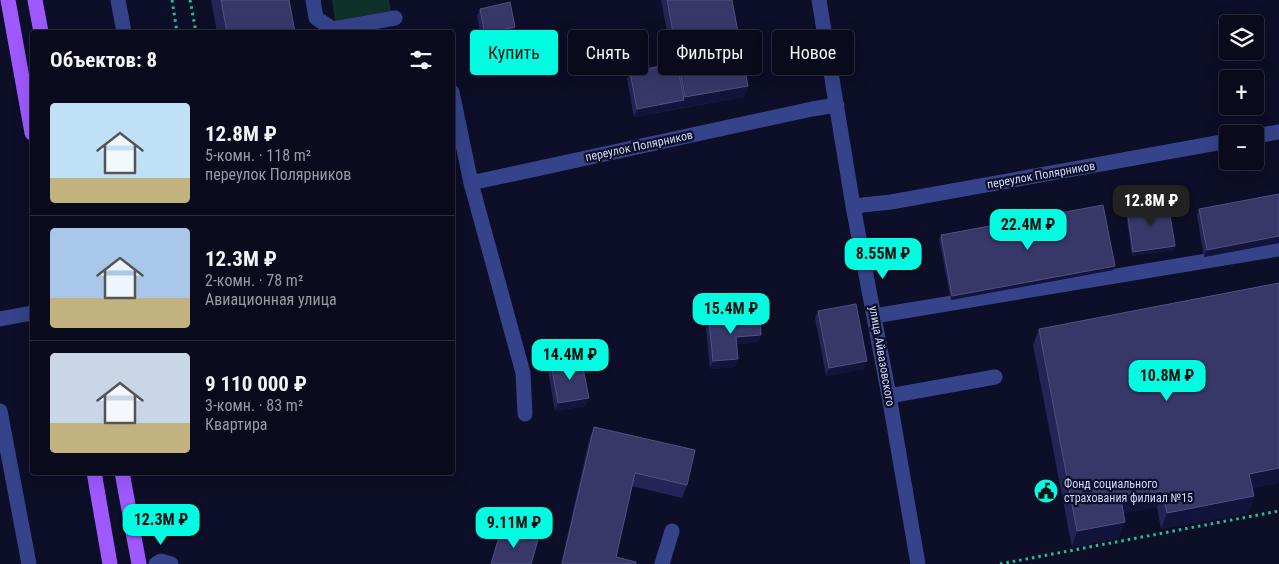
<!DOCTYPE html>
<html lang="ru">
<meta charset="utf-8">
<style>
:root{--surface:#0a0a1d;--page:#18182a;--text:#f1f3f6;--muted:#999aa4;--line:#2a2b3b;--accent:#00fde1}
body{margin:0;font-family:"Roboto Condensed",sans-serif;background:var(--page);color:var(--text);height:100vh;display:flex;flex-direction:column;font-size:19px;white-space:nowrap}
*{box-sizing:border-box;margin:0}
p{font-size:16px;color:var(--muted)}
.icon{flex:none;width:28px;height:28px;fill:none;stroke:currentColor;stroke-width:2;stroke-linecap:round;stroke-linejoin:round}
.map{position:relative;flex:1;overflow:hidden}
.drawer{position:absolute;left:30px;top:30px;width:425px;height:445px;display:flex;flex-direction:column;background:var(--surface);border-radius:5px;box-shadow:0 5px 20px #0002,0 0 0 1px var(--line)}
.drawer>*{flex:none}
.guide{position:absolute;left:470px;top:30px;width:475px;height:45px;display:flex;gap:10px}
.tools{position:absolute;left:1219px;top:15px;display:grid;gap:10px}
.tools a{display:grid;place-items:center;width:45px;height:45px;border-radius:5px;background:var(--surface);box-shadow:0 5px 20px #0002,0 0 0 1px var(--line);font-size:25px}
.price{position:absolute;translate:-50% -42px;padding:0 11px;border-radius:10px;background:var(--accent);color:#111;font-size:16px;line-height:32px;filter:drop-shadow(0 1px 2px #0008)}
.price::after{content:'';position:absolute;left:50%;top:30px;width:15px;height:11px;margin-left:-8px;background:inherit;clip-path:polygon(0 0,100% 0,50% 100%)}
.price.selected{background:#222;color:#fff}
ul{padding:0;list-style:none}
li{display:flex;align-items:center;gap:15px;height:125px;padding:0 20px}
li+li{border-top:1px solid var(--line)}
li span{display:grid;place-items:center;flex:none;width:140px;height:100px;border-radius:5px;color:#555}
li>.icon{margin-inline-start:auto}
span .icon{width:60px;height:60px;fill:#fffc;stroke-width:1}
li b{font-size:21px}
h2{display:flex;justify-content:space-between;align-items:center;height:60px;padding:0 20px;font-size:21px}
.chip{padding:0 18px;border-radius:5px;background:var(--surface);box-shadow:0 5px 20px #0002,0 0 0 1px var(--line);font-size:18px;line-height:45px}
.chip.selected{background:var(--accent);color:#111}
.map>svg:first-child{display:block}
.park{fill:#0f3129}
.lines{fill:none;stroke-linecap:round;stroke-linejoin:round}
.path{stroke:#24c196;stroke-width:3;stroke-dasharray:2.5 4;stroke-linecap:butt}
.minor{stroke:#34438a;stroke-width:15}
.major{stroke:#9e59ff;stroke-width:15}
.wall{fill:#242556}
.shaded-wall{fill:#13143b}
.building{fill:#373868;stroke:#4f5180}
.labels{text-anchor:middle;dominant-baseline:central;stroke-width:4.5;stroke-linejoin:round;paint-order:stroke}
.street-label{font-size:12px;fill:#d2d7ff;stroke:#0d0e27}
.poi-label{font-size:12px;fill:#d2d7ff;stroke:#0d0e27;text-anchor:start}
</style>
<div class="map">
<svg width="1279" height="564" viewBox="0 0 1279 564">
<rect width="100%" height="100%" fill="#0d0e27"/>
<path class="park" d="M332 0H389L391 11 335 21Z"/>
<g class="lines">
<path class="path" d="M172 0 177 32
M190 0 196 32
M1000 564 1279 511"/>
<path class="minor" d="M118 0 124 32
M313 0 316 18 333 29 395 18
M819 0 853 206 889 396 918 564
M452 92 471 183 523 373 525 414
M1255 136 1279 132
M471 183 812 109 837 105
M853 206 891 202 1228 141
M874 316 1279 249
M0 319 32 313
M889 396 995 377
M0 411 29 564
M156 564 161 561 171 564
M662 564 672 531"/>
<path class="major" d="M8 0 32 133
M35 0 41 32
M94 472 110 564
M122 472 139 564"/>
</g>
<path class="wall" d="M211 0H289L295 32H217Z
M661 0H732L748 86 744 97 634 117 627 79 630 72 673 64Z
M480 9 515 27 512 35 482 41 477 16Z
M486 44 521 54 518 61 487 69 483 52Z
M1279 194V243L1204 257 1197 216 1199 209Z
M1127 209 1175 246 1174 250 1132 256 1126 213Z
M941 235 1115 266 1113 270 951 300 939 239Z
M1279 283V483L1252 488 1254 496 1248 513 1161 529 1157 507 1124 513 1119 538 1072 547 1033 345 1039 329Z
M818 311 864 369 826 376 815 318Z
M709 320 759 342 736 344 735 367 710 369 706 328Z
M551 363 586 406 555 411 548 371Z
M594 427 687 485 682 498 632 486 616 557 636 564H561L589 440Z"/>
<path class="shaded-wall" d="M515 27 512 35 482 41 485 34Z
M521 54 518 61 487 69 490 61Z
M748 86 744 97 681 108 685 97Z
M684 100 681 108 634 117 637 109Z
M1279 236V243L1204 257 1207 250Z
M1175 246 1174 250 1132 256 1133 252Z
M1115 266 1113 270 951 300 952 296Z
M761 335 759 342 733 345 736 337Z
M738 359 735 367 710 369 713 361Z
M867 361 864 369 826 376 829 368Z
M589 398 586 406 555 411 558 403Z
M1279 468V483L1243 490 1249 474Z
M1162 491 1157 507 1115 515 1121 499Z
M1254 496 1248 513 1161 529 1167 513Z
M1125 522 1119 538 1072 547 1077 531Z"/>
<path class="building" d="M221 0H289L295 32H227Z
M667 0H732L748 86 685 97Z
M510 2 515 27 485 34 480 9Z
M516 37 521 54 490 61 486 44Z
M677 63 684 100 637 109 630 72Z
M1279 194V236L1207 250 1199 209Z
M1168 202 1175 246 1133 252 1127 209Z
M1103 205 1115 266 952 296 941 235Z
M1279 283V468L1249 474 1254 496 1167 513 1162 491 1121 499 1125 522 1077 531 1039 329Z
M856 304 867 361 829 368 818 311Z
M760 316 761 335 736 337 738 359 713 361 709 320Z
M581 358 589 398 558 403 551 363Z
M594 427 695 450 687 485 635 473 616 557 636 562V564H562Z
M501 530 538 540 531 564H491Z"/>
<defs>
<symbol id="civic-disc" viewBox="-11 -11 22 22"><circle r="9.5" fill="#00fde1" stroke="#0d0e27"/><path d="M-.6-6.5H3V-4.5H.6V-3L4-1V1h2V6H-6V1h2V-1L-.6-3ZM-1.2 2.5V6h2.4V2.5Z" fill="#111"/></symbol>
</defs>
<g fill-rule="evenodd">
<use href="#civic-disc" x="1032" y="477" width="28" height="28"/>
</g>
<g class="labels">
<g class="street-label">
<text transform="translate(639 146) rotate(-12)">переулок Полярников</text>
<text transform="translate(1041 175) rotate(-10)">переулок Полярников</text>
<text transform="translate(882 356) rotate(80)">улица Айвазовского</text>
</g>
<g class="poi-label">
<text x="1064" y="484">Фонд социального<tspan x="1064" dy="14">страхования филиал №15</tspan></text>
</g>
</g>
</svg>
<div class="tools">
<a><svg class="icon" aria-label="layers" viewBox="0 0 24 24"><path d="M12 4l9 5-9 5-9-5zM3 14l9 5 9-5"/></svg></a>
<a>+</a>
<a>−</a>
</div>
<b class="price selected" style="left:1151px;top:227px">12.8M ₽</b>
<b class="price" style="left:1028px;top:251px">22.4M ₽</b>
<b class="price" style="left:883px;top:280px">8.55M ₽</b>
<b class="price" style="left:731px;top:335px">15.4M ₽</b>
<b class="price" style="left:570px;top:381px">14.4M ₽</b>
<b class="price" style="left:1167px;top:402px">10.8M ₽</b>
<b class="price" style="left:161px;top:546px">12.3M ₽</b>
<b class="price" style="left:514px;top:549px">9.11M ₽</b>
<div class="guide">
<a class="chip selected">Купить</a>
<a class="chip">Снять</a>
<a class="chip">Фильтры</a>
<a class="chip">Новое</a>
</div>
<section class="drawer">
<h2>Объектов: 8<svg class="icon" aria-label="filters" viewBox="0 0 24 24"><path d="M4 7h16M4 17h16"/><circle cx="9" cy="7" r="2"/><circle cx="15" cy="17" r="2"/></svg></h2>
<ul>
<li><span style="background:linear-gradient(#bfe0f5 75%,#c2b280 0)"><svg class="icon" aria-label="home" viewBox="0 0 24 24"><path d="M3 11l9-7 9 7M6 9v11h12V9"/></svg></span><div><b>12.8M ₽</b><p>5-комн. · 118 m²</p><p>переулок Полярников</p></div></li>
<li><span style="background:linear-gradient(#a9c7e8 70%,#c2b280 0)"><svg class="icon" aria-label="home" viewBox="0 0 24 24"><path d="M3 11l9-7 9 7M6 9v11h12V9"/></svg></span><div><b>12.3M ₽</b><p>2-комн. · 78 m²</p><p>Авиационная улица</p></div></li>
<li><span style="background:linear-gradient(#c9d6e8 70%,#c2b280 0)"><svg class="icon" aria-label="home" viewBox="0 0 24 24"><path d="M3 11l9-7 9 7M6 9v11h12V9"/></svg></span><div><b>9 110 000 ₽</b><p>3-комн. · 83 m²</p><p>Квартира</p></div></li>
</ul>
</section>
</div>
